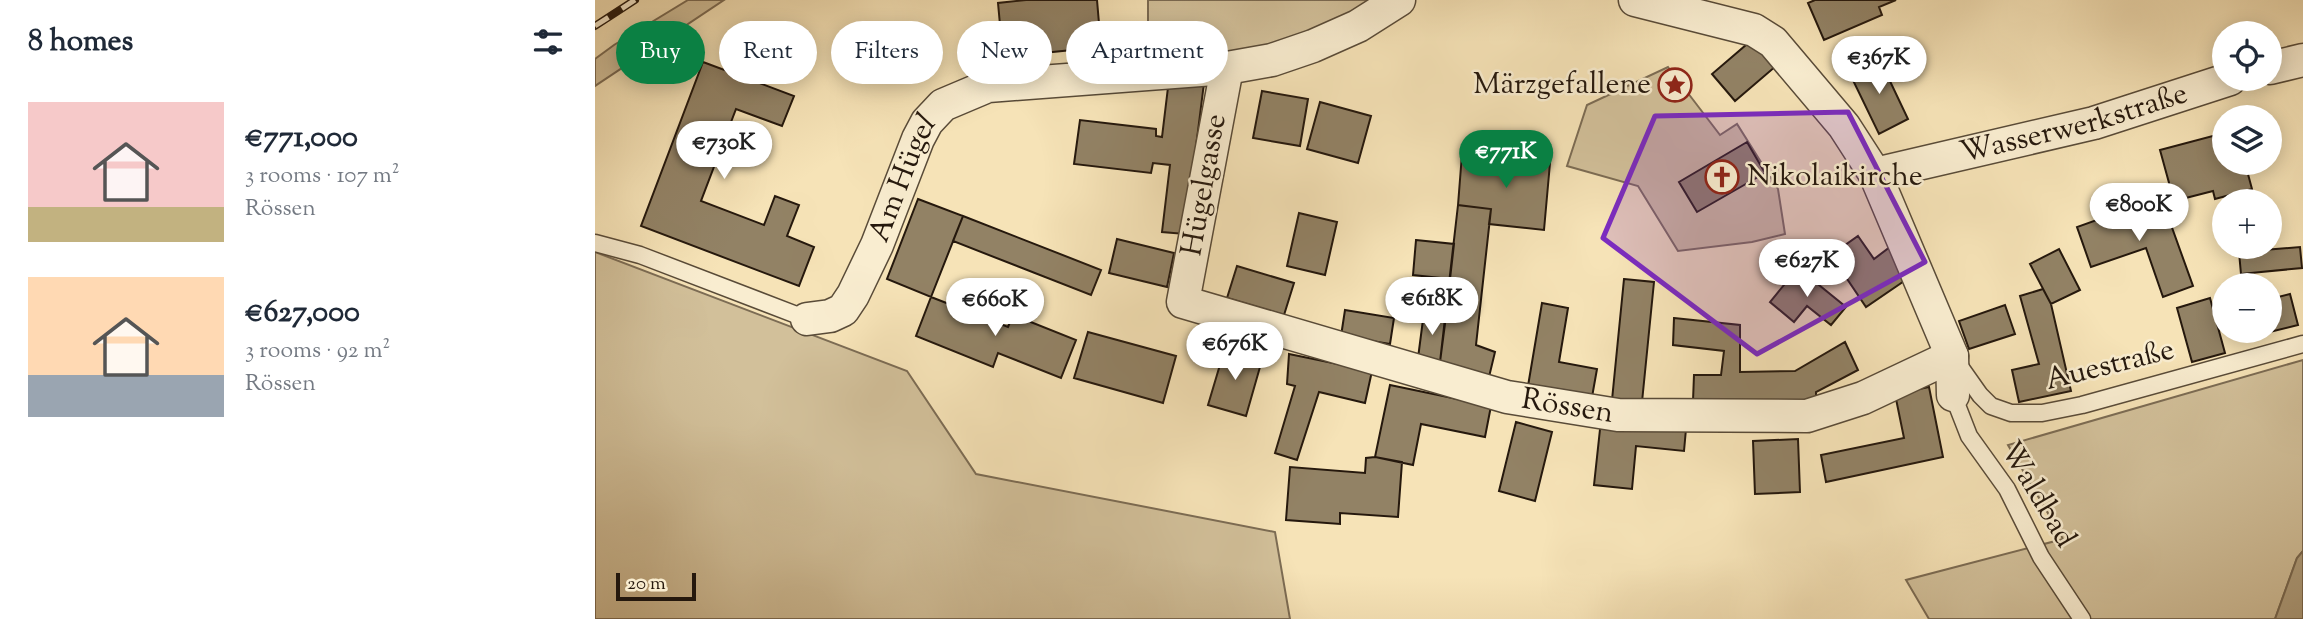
<!DOCTYPE html>
<meta charset="utf-8">
<style>
:root{--surface:#fff;--page:#f6f6f7;--text:#1f2937;--muted:#747a83;--accent:#0b8043}
body{margin:0;font-family:"Sorts Mill Goudy",serif;background:var(--page);color:var(--text);height:100vh;display:flex;flex-direction:column;font-size:26px;white-space:nowrap}
*{box-sizing:border-box;margin:0}
p{font-size:23px;color:var(--muted)}
.icon{flex:none;width:38px;height:38px;fill:none;stroke:currentColor;stroke-width:2;stroke-linecap:round;stroke-linejoin:round}
.map{position:relative;flex:1;overflow:hidden}
.drawer{display:flex;flex-direction:column;background:var(--surface);width:595px}
.drawer>*{flex:none}
.hud{position:absolute;left:21px;top:21px;width:665px;height:63px;display:flex;gap:14px}
.tools{position:absolute;left:1617px;top:21px;display:grid;gap:14px}
.tools a{display:grid;place-items:center;width:70px;height:70px;border-radius:50%;background:var(--surface);box-shadow:0 4px 18px #0003;font-size:35px}
.scale{position:absolute;left:21px;bottom:18px;width:80px;box-sizing:border-box;padding-left:7px;border:4px solid #25180d;border-top:0;font-size:19px;line-height:24px;white-space:nowrap;color:#25180d;-webkit-text-stroke:5px #f9edd0;paint-order:stroke}
.price{position:absolute;translate:-50% -60px;padding:0 16px;border-radius:24px;background:#fff;color:#222;font-size:23px;line-height:46px;filter:drop-shadow(0 2px 4px #0008)}
.price::after{content:'';position:absolute;left:50%;top:42px;width:21px;height:16px;margin-left:-10px;background:inherit;clip-path:polygon(0 0,100% 0,50% 100%)}
.price.on{background:var(--accent);color:#fff}
ul{padding:0;list-style:none}
li{display:flex;align-items:center;gap:21px;height:175px;padding:0 28px}
li span{display:grid;place-items:center;flex:none;width:196px;height:140px;border-radius:0px;color:#555}
li>.icon{margin-inline-start:auto}
span .icon{width:84px;height:84px;fill:#fffc;stroke-width:1}
li b{font-size:30px}
h2{display:flex;justify-content:space-between;align-items:center;height:84px;padding:0 28px;font-size:30px}
.tag{padding:0 24px;border-radius:32px;background:var(--surface);box-shadow:0 4px 18px #0003;font-size:24px;line-height:63px}
.tag.on{background:var(--accent);color:#fff}
main{display:flex;flex:1;min-height:0}
.map>svg:first-child{display:block}
.green{fill:#d2c09a;stroke:#7c6c54;stroke-width:2}
.water{fill:#af9e7d;stroke:#786850;stroke-width:2}
.building{fill:#928265;stroke:#25180d;stroke-width:2}
.lines{fill:none;stroke-linecap:round;stroke-linejoin:round}
.lane-casing{stroke:#594b38;stroke-width:19}
.street-casing{stroke:#594b38;stroke-width:35}
.lane{stroke:#f9edd0;stroke-width:16}
.street{stroke:#f9edd0;stroke-width:32}
.rail-casing{stroke:#25180d;stroke-width:8}
.rail{stroke:#f9edd0;stroke-width:5;stroke-dasharray:16;stroke-linecap:butt}
.marked{fill:#7b2cbf;fill-opacity:0.2;stroke:#7b2cbf;stroke-width:5;stroke-linejoin:round}
.labels{text-anchor:middle;dominant-baseline:central;stroke-width:5;stroke-linejoin:round;paint-order:stroke}
.poi-label{font-size:30px;fill:#25180d;stroke:#f9edd0;text-anchor:end}
.street-label{font-size:30px;fill:#25180d;stroke:#f9edd0}
</style>
<main>
<section class="drawer">
<h2>8 homes<svg class="icon" aria-label="filters" viewBox="0 0 24 24"><path d="M4 7h16M4 17h16"/><circle cx="9" cy="7" r="2"/><circle cx="15" cy="17" r="2"/></svg></h2>
<ul>
<li><span style="background:linear-gradient(#f6c9c9 75%,#c2b280 0)"><svg class="icon" aria-label="home" viewBox="0 0 24 24"><path d="M3 11l9-7 9 7M6 9v11h12V9"/></svg></span><div><b>€771,000</b><p>3 rooms · 107 m²</p><p>Rössen</p></div></li>
<li><span style="background:linear-gradient(#ffd9b3 70%,#9aa5b1 0)"><svg class="icon" aria-label="home" viewBox="0 0 24 24"><path d="M3 11l9-7 9 7M6 9v11h12V9"/></svg></span><div><b>€627,000</b><p>3 rooms · 92 m²</p><p>Rössen</p></div></li>
</ul>
</section>
<div class="map">
<svg width="1708" height="619" viewBox="0 0 1708 619">
<rect width="100%" height="100%" fill="#f6e3b7"/>
<filter id="stains"><feTurbulence type="fractalNoise" baseFrequency=".00286" numOctaves="4"/><feColorMatrix values="0 0 0 0 .2 0 0 0 0 .09 0 0 0 0 .02 0 0 0 .5 -.17"/></filter>
<radialGradient id="worn" r=".72"><stop offset=".6" stop-color="#630" stop-opacity="0"/><stop offset="1" stop-color="#630" stop-opacity=".3"/></radialGradient>
<path class="green" d="M93 0H129L0 86V59L19 45Z
M553 0H776L729 30 662 51 553 56Z
M1073 67 1125 135 1142 124 1183 189 1190 234 1157 242 1083 251 1043 186 972 166 992 105Z
M0 252 312 371 381 474 680 532 695 619H0Z
M1708 360V551L1702 558 1680 619H1334L1311 580 1468 539 1413 445Z"/>
<path class="water" d="M1708 551V619H1680L1702 558Z"/>
<path class="building" d="M431 0H502L506 47 408 57 403 3Z
M1220 0H1301L1284 7 1287 15 1229 40 1213 3Z
M1158 39 1181 66 1140 101 1117 74Z
M1284 58 1313 119 1284 134 1254 72Z
M108 62 199 96 187 126 141 109 106 201 169 225 180 196 204 205 192 236 219 247 204 286 46 226Z
M574 79 609 83 590 234 567 232 575 165 558 163 556 173 479 164 485 120 561 129V136L567 137Z
M667 91 713 99 705 146 658 138Z
M725 102 776 116 763 163 712 149Z
M1629 133V163H1650L1657 189 1620 199 1618 191 1579 201 1565 150Z
M1152 142 1170 173 1102 212 1084 182Z
M867 154 955 163 949 230 894 224 896 209 863 205Z
M1566 197 1598 286 1568 297 1551 248 1496 267 1482 227Z
M323 199 368 216 336 297 292 279Z
M863 205 896 209 881 345 900 352 894 377 845 362Z
M704 213 742 222 730 275 692 266Z
M368 216 506 270 496 295 358 241Z
M1263 236 1279 259 1295 247 1315 277 1271 307 1236 255Z
M522 239 579 253 572 287 514 273Z
M821 240 859 244 855 279 818 275Z
M1705 247 1707 268 1646 274 1644 252Z
M1464 249 1485 290 1456 304 1435 264Z
M642 266 699 283 689 315 632 298Z
M1203 268 1251 307 1236 325 1212 306 1199 322 1175 302Z
M1029 279 1059 282 1047 402 1017 400Z
M1448 289 1456 304 1476 391 1424 402 1417 370 1444 364 1425 296Z
M1695 294 1703 325 1646 339 1644 331H1675V299Z
M336 297 413 327 418 315 481 340 466 378 403 353 398 367 321 336Z
M1615 298 1630 353 1597 362 1582 308Z
M947 303 973 308 964 362 1002 369 997 397 933 386Z
M1410 305 1420 334 1374 349 1364 321Z
M750 310 799 318 795 344 746 336Z
M829 312 851 316 845 362 823 358Z
M1079 318 1145 325V372L1200 371 1250 342 1263 370 1221 392V404L1098 401 1099 375H1126L1129 351 1078 345Z
M493 332 581 356 568 403 479 378Z
M630 348 667 360 651 416 613 405Z
M694 354 777 371 770 403 724 392 702 460 680 453 700 386 692 384Z
M795 385 896 406 890 437 826 424 818 465 780 457Z
M1334 387 1348 457 1231 482 1226 455 1309 438 1300 394Z
M1006 420 1091 429 1089 451 1041 446 1037 489 999 485Z
M921 422 957 432 940 501 904 491Z
M1203 439 1205 492 1160 494 1158 441Z
M780 457 807 462 803 517 745 513V524L691 520 695 467 770 473 771 458Z"/>
<g class="lines">
<defs>
<path id="lane" d="M0 243 45 255 212 319
M1361 361 1385 395 1396 406 1416 413H1447L1487 405 1708 344
M1358 395 1374 436 1412 489 1446 557 1487 619"/>
<g id="street">
<path d="M1040 0 1159 30 1178 42 1249 126 1280 174 1357 356 1358 395"/>
<path id="s1" d="M632 68 588 302 912 397 1023 415 1212 416 1268 398 1357 356"/>
<path d="M1675 68 1708 60"/>
<path id="s2" d="M1280 174 1499 123 1635 79"/>
<path id="s3" d="M212 319 235 316 248 310 258 295 282 245 323 139 332 122 348 105 393 86 632 68 677 60 718 46 763 26 804 0"/>
</g>
</defs>
<use href="#lane" class="lane-casing"/>
<use href="#street" class="street-casing"/>
<use href="#lane" class="lane"/>
<use href="#street" class="street"/>
<defs>
<path id="rail" d="M0 26 40 0"/>
</defs>
<use href="#rail" class="rail-casing"/>
<use href="#rail" class="rail"/>
</g>
<path class="marked" d="M1253 112 1330 262 1162 354 1008 238 1060 116Z"/>
<defs>
<symbol id="sight-ring" viewBox="-11 -11 22 22"><circle r="9.5" fill="#f9edd0" stroke="#8f2418" stroke-width="1.5"/><path d="M0-6L1.8-2.2L6-1.7L2.9 1.2L3.7 5.4L0 3.3L-3.7 5.4L-2.9 1.2L-6-1.7L-1.8-2.2Z" fill="#8f2418"/></symbol>
<symbol id="church-ring" viewBox="-11 -11 22 22"><circle r="9.5" fill="#f9edd0" stroke="#8f2418" stroke-width="1.5"/><path d="M-1.2-6h2.4v3.5h3.3v2.4h-3.3V6h-2.4V-.1h-3.3v-2.4h3.3Z" fill="#8f2418"/></symbol>
</defs>
<g fill-rule="evenodd">
<use href="#sight-ring" x="1061" y="66" width="38" height="38"/>
<use href="#church-ring" x="1108" y="158" width="38" height="38"/>
</g>
<g class="labels">
<g class="poi-label">
<text x="1056" y="85">Märzgefallene</text>
<text x="1152" y="177" text-anchor="start">Nikolaikirche</text>
</g>
<g class="street-label">
<text stroke="none"><textPath href="#s2" startOffset="205">Wasserwerkstraße</textPath></text>
<text stroke="none"><textPath href="#s3" startOffset="182">Am Hügel</textPath></text>
<text transform="translate(610 185) rotate(-80)">Hügelgasse</text>
<text transform="translate(1515 366) rotate(-14)">Auestraße</text>
<text stroke="none"><textPath href="#s1" startOffset="637">Rössen</textPath></text>
<text transform="translate(1442 495) rotate(59)">Waldbad</text>
</g>
</g>
<rect width="100%" height="100%" filter="url(#stains)"/>
<rect width="100%" height="100%" fill="url(#worn)"/>
</svg>
<div class="tools">
<a><svg class="icon" aria-label="locate" viewBox="0 0 24 24"><circle cx="12" cy="12" r="6"/><path d="M12 2v4M12 18v4M2 12h4M18 12h4"/></svg></a>
<a><svg class="icon" aria-label="layers" viewBox="0 0 24 24"><path d="M12 4l9 5-9 5-9-5zM3 14l9 5 9-5"/></svg></a>
<a>+</a>
<a>−</a>
</div>
<div class="scale">20 m</div>
<b class="price" style="left:1284px;top:96px">€367K</b>
<b class="price" style="left:129px;top:181px">€730K</b>
<b class="price on" style="left:911px;top:190px">€771K</b>
<b class="price" style="left:1544px;top:243px">€800K</b>
<b class="price" style="left:1212px;top:299px">€627K</b>
<b class="price" style="left:837px;top:337px">€618K</b>
<b class="price" style="left:400px;top:338px">€660K</b>
<b class="price" style="left:640px;top:382px">€676K</b>
<div class="hud">
<a class="tag on">Buy</a>
<a class="tag">Rent</a>
<a class="tag">Filters</a>
<a class="tag">New</a>
<a class="tag">Apartment</a>
</div>
</div>
</main>
